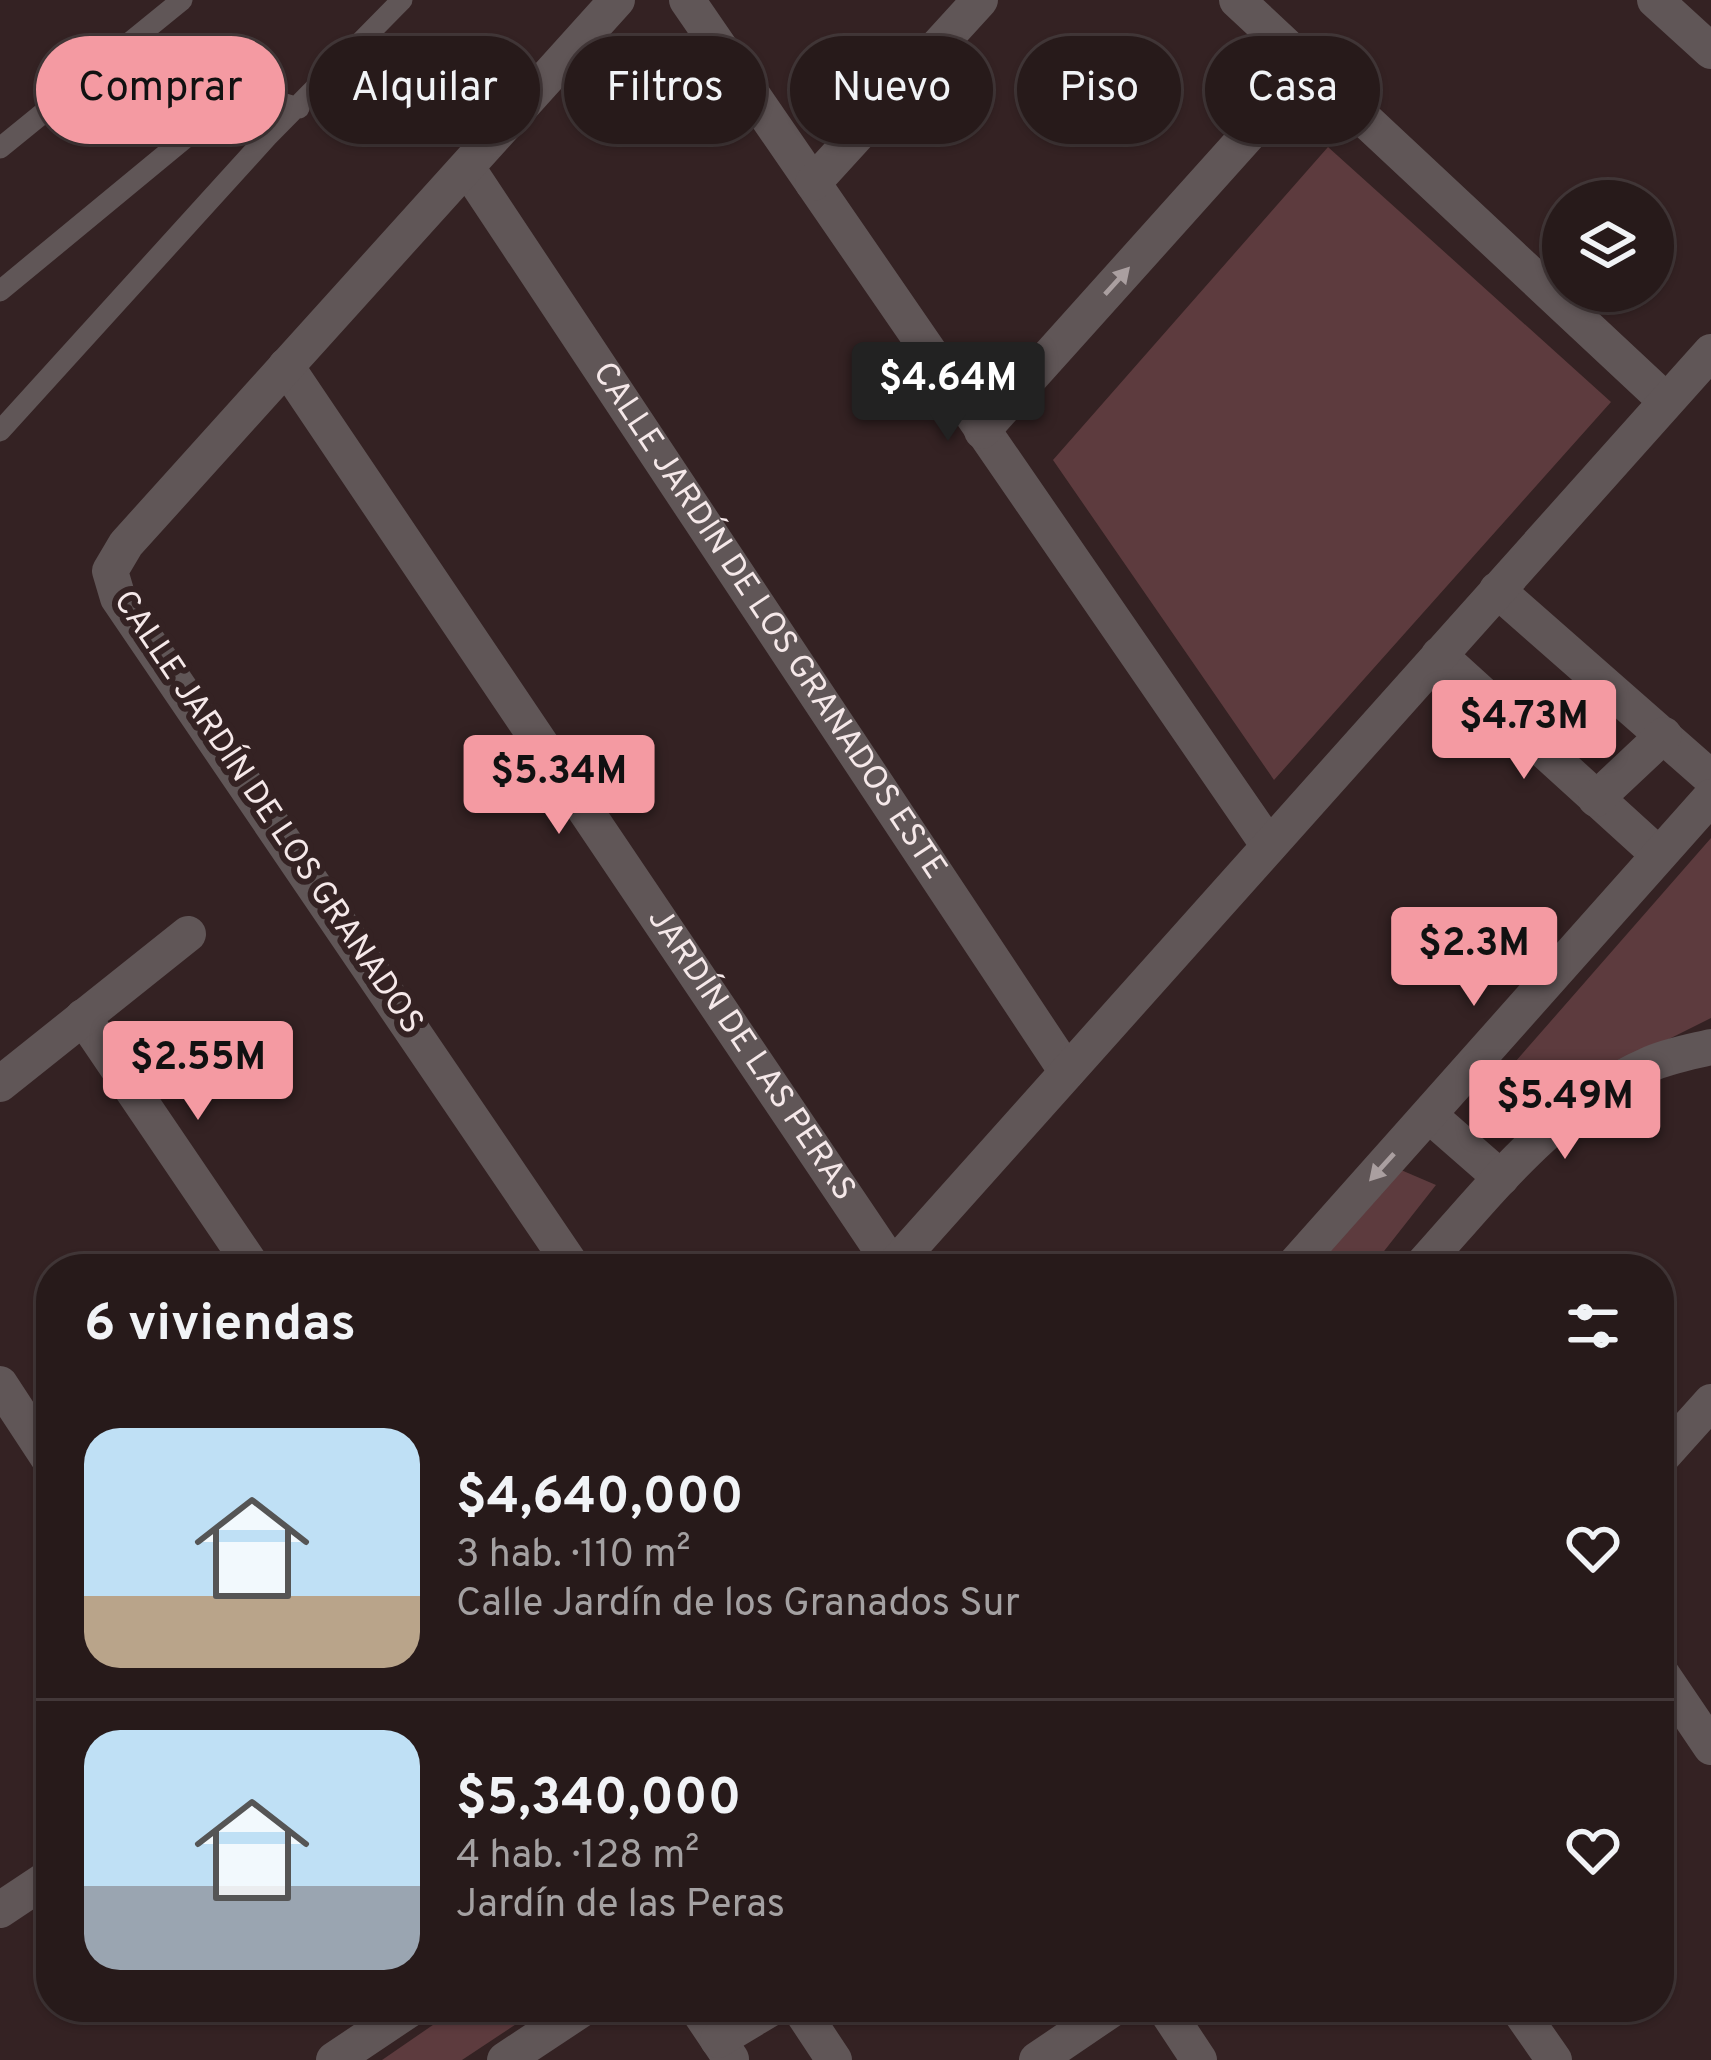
<!DOCTYPE html>
<html lang="es">
<meta charset="utf-8">
<style>
:root{--surface:#271a1a;--page:#2f2323;--text:#f1f3f6;--muted:#a4a1a2;--line:#433839;--accent:#f49aa2}
body{margin:0;font-family:Overpass,sans-serif;background:var(--page);color:var(--text);height:100vh;display:flex;flex-direction:column;font-size:45px;white-space:nowrap}
*{box-sizing:border-box;margin:0}
p{font-size:39px;color:var(--muted)}
.icon{flex:none;width:66px;height:66px;fill:none;stroke:currentColor;stroke-width:2;stroke-linecap:round;stroke-linejoin:round}
.map{position:relative;flex:1;overflow:hidden}
.drawer{position:absolute;left:36px;top:1254px;width:1638px;height:768px;display:flex;flex-direction:column;background:var(--surface);border-radius:48px;box-shadow:0 3px 9px #0004,0 0 0 3px var(--line)}
.drawer>*{flex:none}
.top-card{position:absolute;left:36px;top:36px;width:1641px;height:108px;display:flex;gap:24px}
.tools{position:absolute;left:1542px;top:180px;display:grid;gap:24px}
.tools a{display:grid;place-items:center;width:132px;height:132px;border-radius:50%;background:var(--surface);box-shadow:0 3px 9px #0004,0 0 0 3px var(--line);font-size:60px}
.price{position:absolute;translate:-50% -102px;padding:0 27px;border-radius:12px;background:var(--accent);color:#111;font-size:39px;line-height:78px;filter:drop-shadow(0 3px 6px #0008)}
.price::after{content:'';position:absolute;left:50%;top:72px;width:36px;height:27px;margin-left:-18px;background:inherit;clip-path:polygon(0 0,100% 0,50% 100%)}
.price.active{background:#222;color:#fff}
ul{padding:0;list-style:none}
li{display:flex;align-items:center;gap:36px;height:300px;padding:0 48px}
li+li{border-top:3px solid var(--line)}
li span{display:grid;place-items:center;flex:none;width:336px;height:240px;border-radius:36px;color:#555}
li>.icon{margin-inline-start:auto}
span .icon{width:144px;height:144px;fill:#fffc;stroke-width:1}
li b{font-size:51px}
h2{display:flex;justify-content:space-between;align-items:center;height:144px;padding:0 48px;font-size:51px}
.chip{padding:0 42px;border-radius:54px;background:var(--surface);box-shadow:0 3px 9px #0004,0 0 0 3px var(--line);font-size:42px;line-height:108px}
.chip.active{background:var(--accent);color:#111}
.map>svg:first-child{display:block}
.green{fill:#5d3b3e}
.lines{fill:none;stroke-linecap:round;stroke-linejoin:round}
.service{stroke:#605657;stroke-width:21}
.minor{stroke:#605657;stroke-width:36}
.oneway{fill:#aa9fa0}
.labels{text-anchor:middle;dominant-baseline:central;stroke-width:12;stroke-linejoin:round;paint-order:stroke}
.street-label{font-size:33px;fill:#f5e8e9;stroke:#342223}
</style>
<div class="map">
<svg width="1711" height="2060" viewBox="0 0 1711 2060">
<rect width="100%" height="100%" fill="#342223"/>
<path class="green" d="M1328 147 1611 402 1274 780 1053 460Z
M1711 838V1018L1497 1125 1481 1101Z
M1401 1170 1436 1185 1370 1269H1313Z
M459 2007H542L462 2060H382Z"/>
<g class="lines">
<path class="service" d="M0 148 182 0
M0 291 229 102 251 94 299 108
M0 431 267 137 402 0"/>
<g class="minor">
<path d="M687 0 1269 846"/>
<path d="M1237 0 1666 401"/>
<path d="M1655 0 1711 51"/>
<path id="s1" d="M468 169 1067 1072"/>
<path d="M813 183 980 0"/>
<path id="s2" d="M286 366 893 1267"/>
<path d="M982 431 1309 67"/>
<path d="M1497 590 1711 778"/>
<path d="M1439 655 1659 855"/>
<path d="M1596 799 1664 735"/>
<path d="M83 1017 254 1269"/>
<path d="M0 1084 188 934"/>
<path d="M1429 1115 1501 1178"/>
<path d="M574 1269 118 598 110 571 126 544 617 0"/>
<path d="M891 1269 1711 352"/>
<path d="M1291 1269 1711 797"/>
<path d="M1419 1269C1488 1193 1552 1107 1648 1065 1667 1056 1690 1052 1711 1047"/>
<path d="M0 1384 51 1462"/>
<path d="M1659 1460 1711 1402"/>
<path d="M1659 1670 1711 1747"/>
<path d="M0 1910 51 1876"/>
<path d="M696 2007 731 2059"/>
<path d="M799 2007 834 2060"/>
<path d="M1164 2007 1199 2060"/>
<path d="M1517 2007 1554 2060"/>
<path d="M718 2040 773 2007"/>
<path d="M334 2060 413 2007"/>
<path d="M505 2060 585 2007"/>
<path d="M1037 2060 1115 2007"/>
</g>
</g>
<defs><path id="oneway-solid" d="M-6-.8H1V-3.2L6.5 0L1 3.2V.8H-6Z" transform="scale(3)"/></defs>
<g class="oneway">
<use href="#oneway-solid" transform="translate(1117 281) rotate(-48)"/>
<use href="#oneway-solid" transform="translate(1382 1167) rotate(132)"/>
</g>
<g class="labels">
<g class="street-label">
<text stroke="none"><textPath href="#s1" startOffset="543">CALLE JARDÍN DE LOS GRANADOS ESTE</textPath></text>
<text transform="translate(267 813) rotate(56)">CALLE JARDÍN DE LOS GRANADOS</text>
<text stroke="none"><textPath href="#s2" startOffset="831">JARDÍN DE LAS PERAS</textPath></text>
</g>
</g>
</svg>
<div class="tools">
<a><svg class="icon" aria-label="layers" viewBox="0 0 24 24"><path d="M12 4l9 5-9 5-9-5zM3 14l9 5 9-5"/></svg></a>
</div>
<b class="price active" style="left:948px;top:444px">$4.64M</b>
<b class="price" style="left:1524px;top:782px">$4.73M</b>
<b class="price" style="left:559px;top:837px">$5.34M</b>
<b class="price" style="left:1474px;top:1009px">$2.3M</b>
<b class="price" style="left:198px;top:1123px">$2.55M</b>
<b class="price" style="left:1565px;top:1162px">$5.49M</b>
<div class="top-card">
<a class="chip active">Comprar</a>
<a class="chip">Alquilar</a>
<a class="chip">Filtros</a>
<a class="chip">Nuevo</a>
<a class="chip">Piso</a>
<a class="chip">Casa</a>
</div>
<section class="drawer">
<h2>6 viviendas<svg class="icon" aria-label="filters" viewBox="0 0 24 24"><path d="M4 7h16M4 17h16"/><circle cx="9" cy="7" r="2"/><circle cx="15" cy="17" r="2"/></svg></h2>
<ul>
<li><span style="background:linear-gradient(#bfe0f5 70%,#b9a48a 0)"><svg class="icon" aria-label="home" viewBox="0 0 24 24"><path d="M3 11l9-7 9 7M6 9v11h12V9"/></svg></span><div><b>$4,640,000</b><p>3 hab. · 110 m²</p><p>Calle Jardín de los Granados Sur</p></div><svg class="icon" aria-label="heart" viewBox="0 0 24 24"><path d="M12 20l-8-8c-3-5 5-10 8-4 3-6 11-1 8 4z"/></svg></li>
<li><span style="background:linear-gradient(#bfe0f5 65%,#9aa5b1 0)"><svg class="icon" aria-label="home" viewBox="0 0 24 24"><path d="M3 11l9-7 9 7M6 9v11h12V9"/></svg></span><div><b>$5,340,000</b><p>4 hab. · 128 m²</p><p>Jardín de las Peras</p></div><svg class="icon" aria-label="heart" viewBox="0 0 24 24"><path d="M12 20l-8-8c-3-5 5-10 8-4 3-6 11-1 8 4z"/></svg></li>
</ul>
</section>
</div>
